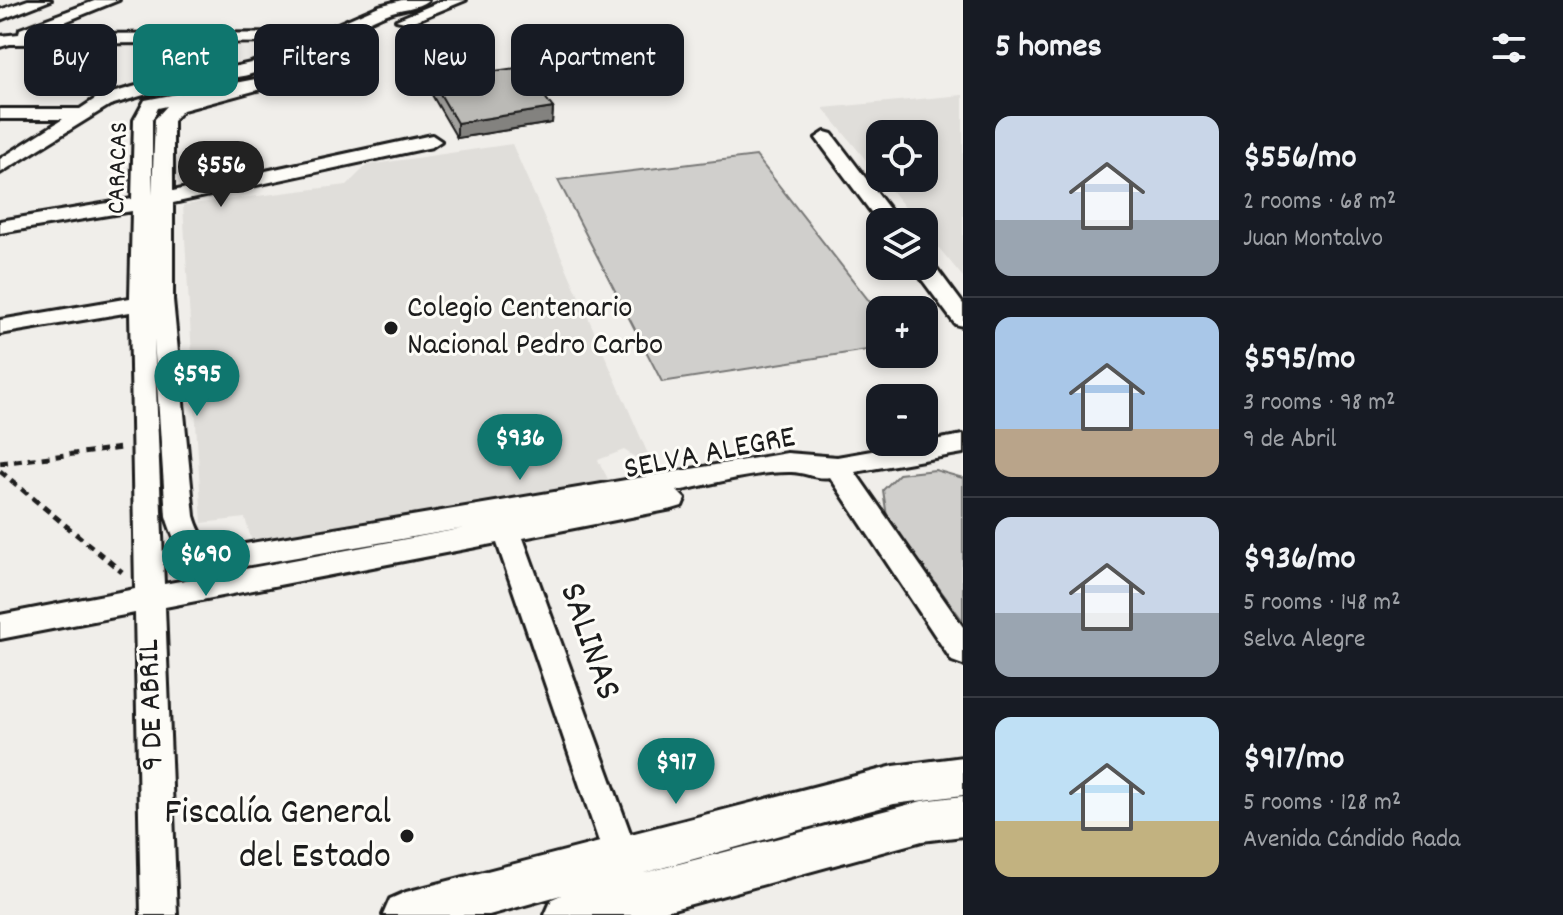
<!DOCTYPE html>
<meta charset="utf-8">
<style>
:root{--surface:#171b24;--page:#20242c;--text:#f1f3f6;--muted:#9ea1a6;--line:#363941;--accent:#0f766e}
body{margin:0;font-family:Dekko,sans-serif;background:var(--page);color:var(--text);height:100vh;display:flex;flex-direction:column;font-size:30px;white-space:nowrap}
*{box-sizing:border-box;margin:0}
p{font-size:26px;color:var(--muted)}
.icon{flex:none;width:44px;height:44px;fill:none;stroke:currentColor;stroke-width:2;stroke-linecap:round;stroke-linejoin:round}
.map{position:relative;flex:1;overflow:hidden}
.panel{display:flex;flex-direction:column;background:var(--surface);width:600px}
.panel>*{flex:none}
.banner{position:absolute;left:24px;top:24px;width:760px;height:72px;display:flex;gap:16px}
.fabs{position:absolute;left:866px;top:120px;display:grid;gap:16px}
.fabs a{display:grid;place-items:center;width:72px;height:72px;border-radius:16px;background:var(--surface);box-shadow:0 4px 12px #0003;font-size:40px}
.price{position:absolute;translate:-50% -68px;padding:0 18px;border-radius:28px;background:var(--accent);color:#fff;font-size:26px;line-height:52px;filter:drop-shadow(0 2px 4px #0008)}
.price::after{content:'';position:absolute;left:50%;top:48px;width:24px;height:18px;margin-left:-12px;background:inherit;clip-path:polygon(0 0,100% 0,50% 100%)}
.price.on{background:#222;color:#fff}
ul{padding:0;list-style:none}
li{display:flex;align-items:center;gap:24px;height:200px;padding:0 32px}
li+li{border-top:2px solid var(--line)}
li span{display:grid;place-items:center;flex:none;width:224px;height:160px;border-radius:16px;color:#555}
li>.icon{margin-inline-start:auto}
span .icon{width:96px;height:96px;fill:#fffc;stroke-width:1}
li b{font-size:34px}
h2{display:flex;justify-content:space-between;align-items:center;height:96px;padding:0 32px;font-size:34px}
.tag{padding:0 28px;border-radius:16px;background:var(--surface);box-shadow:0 4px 12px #0003;font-size:28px;line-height:72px}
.tag.on{background:var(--accent);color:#fff}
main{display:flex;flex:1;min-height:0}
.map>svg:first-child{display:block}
.built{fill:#e0deda}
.green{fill:#d0cfcc;stroke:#767674;stroke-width:2}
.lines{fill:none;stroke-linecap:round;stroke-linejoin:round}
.minor-casing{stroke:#1c1c1c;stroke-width:6}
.tertiary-casing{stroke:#1c1c1c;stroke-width:6}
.path{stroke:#1c1c1c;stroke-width:5;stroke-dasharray:8 6;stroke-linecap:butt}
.minor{fill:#fdfcf7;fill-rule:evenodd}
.tertiary{fill:#fdfcf7;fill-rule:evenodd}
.wall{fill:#a1a09d;stroke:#1c1c1c;stroke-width:2}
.shaded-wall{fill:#83827f;stroke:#1c1c1c;stroke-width:2}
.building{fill:#bbbab6;stroke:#1c1c1c;stroke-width:2}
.poi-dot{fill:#1c1c1c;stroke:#fdfcf7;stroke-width:3}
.labels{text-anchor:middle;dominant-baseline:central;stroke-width:6;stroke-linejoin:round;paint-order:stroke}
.far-street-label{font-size:26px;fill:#1c1c1c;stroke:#fdfcf7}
.poi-label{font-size:32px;fill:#1c1c1c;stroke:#fdfcf7;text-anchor:start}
.street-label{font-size:32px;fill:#1c1c1c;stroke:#fdfcf7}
.near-street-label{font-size:38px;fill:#1c1c1c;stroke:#fdfcf7}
.near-poi-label{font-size:38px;fill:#1c1c1c;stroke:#fdfcf7;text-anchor:end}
</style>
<main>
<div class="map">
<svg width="963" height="915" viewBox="0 0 963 915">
<rect width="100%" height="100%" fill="#f0eeea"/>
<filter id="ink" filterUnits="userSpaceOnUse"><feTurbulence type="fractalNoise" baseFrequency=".0125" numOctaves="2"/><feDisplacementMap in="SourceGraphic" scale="16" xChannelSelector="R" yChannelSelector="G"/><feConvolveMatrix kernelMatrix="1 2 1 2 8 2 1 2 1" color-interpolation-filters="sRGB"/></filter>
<g filter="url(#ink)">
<path class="built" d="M963 95V277L924 230V222H917L881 178H924V134H880V177L823 108Z
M512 144 655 470 624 450 598 460 609 481 252 542 245 518 202 523 183 205 347 185 367 165Z"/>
<path class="green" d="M756 156 880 315V348L662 382 558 180Z
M935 470 963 478V621L887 517 883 490 899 474Z"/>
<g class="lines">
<defs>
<path id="minor" d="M28 0H51L0 20V10Z
M97 0H119L35 34 317 33 379 6 402 0H428C417 9 400 8 387 14 353 27 255 84 224 77V69L251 63 298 42 10 44 0 47V36L19 34 20 29Z
M444 0H466L410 23 396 20Z
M356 32 362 34V40L290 77H278L276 73Z
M175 75 181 76V84L110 105 0 173V159L63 119H0V109H80L98 97Z
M266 77 272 78V86L183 110 173 120V191L432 135 441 141 432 147 173 203V300L194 516C201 540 208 544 233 546L787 453 837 457 963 435V453L855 472 963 627V665L952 661 830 477C815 480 804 471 789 472 752 472 713 484 677 491L685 499 682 506 672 509 523 538 660 915H624L497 543 165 607 177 915H141L135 613 0 639V615L135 589 130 312 0 334V320L130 298 132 211 0 233V221L132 199 134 120 145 100ZM167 106 155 119 152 195V120L158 108ZM154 339 166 516C178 557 191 564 233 568L465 528 164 584Z
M825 132 832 134 899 222 880 224 816 138Z
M924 260 931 261 963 304V326L955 324 912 266H924Z"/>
<path id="tertiary" d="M963 757V795L894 804 640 874 922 801 963 796V836L922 841 651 915H545L552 899 561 895 489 915H383L390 899 406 892 894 766Z"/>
</defs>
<use href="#minor" class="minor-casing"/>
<use href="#tertiary" class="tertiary-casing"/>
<path class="path" d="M0 463 122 448
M0 471 122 572"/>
<use href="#minor" class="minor"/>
<use href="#tertiary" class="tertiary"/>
</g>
<path class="wall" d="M432 80 553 108 552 123 457 138 432 95Z"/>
<path class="shaded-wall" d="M553 108 552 123 457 138V123Z"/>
<path class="building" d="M523 67 553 108 457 123 432 80Z"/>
</g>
<g class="poi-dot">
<circle cx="391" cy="328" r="8"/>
<circle cx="407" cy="836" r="8"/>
</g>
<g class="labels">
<g class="far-street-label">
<text transform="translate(119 168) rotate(-88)">CARACAS</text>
</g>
<g class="poi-label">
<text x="407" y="310">Colegio Centenario<tspan x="407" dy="37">Nacional Pedro Carbo</tspan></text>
</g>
<g class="street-label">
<text transform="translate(710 455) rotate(-11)">SELVA ALEGRE</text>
<text transform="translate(153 705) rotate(-92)">9 DE ABRIL</text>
</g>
<g class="near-street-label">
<text transform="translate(588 642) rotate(71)">SALINAS</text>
</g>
<g class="near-poi-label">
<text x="391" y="814">Fiscalía General<tspan x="391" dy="44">del Estado</tspan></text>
</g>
</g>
</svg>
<div class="fabs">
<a><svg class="icon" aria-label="locate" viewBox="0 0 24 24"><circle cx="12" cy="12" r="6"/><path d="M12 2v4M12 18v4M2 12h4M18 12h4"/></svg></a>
<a><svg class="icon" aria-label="layers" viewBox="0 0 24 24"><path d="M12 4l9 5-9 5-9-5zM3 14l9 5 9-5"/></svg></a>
<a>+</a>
<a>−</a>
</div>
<b class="price on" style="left:221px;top:209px">$556</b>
<b class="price" style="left:197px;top:418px">$595</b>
<b class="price" style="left:520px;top:482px">$936</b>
<b class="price" style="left:206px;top:598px">$690</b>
<b class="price" style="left:676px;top:806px">$917</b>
<div class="banner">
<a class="tag">Buy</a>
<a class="tag on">Rent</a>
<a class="tag">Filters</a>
<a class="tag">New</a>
<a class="tag">Apartment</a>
</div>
</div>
<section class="panel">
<h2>5 homes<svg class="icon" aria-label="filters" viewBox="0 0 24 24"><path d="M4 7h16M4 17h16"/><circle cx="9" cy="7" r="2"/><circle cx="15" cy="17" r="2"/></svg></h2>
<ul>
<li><span style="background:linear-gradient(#c9d6e8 65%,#9aa5b1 0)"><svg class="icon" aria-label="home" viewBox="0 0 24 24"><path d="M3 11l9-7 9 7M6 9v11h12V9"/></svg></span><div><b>$556/mo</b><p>2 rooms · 68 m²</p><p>Juan Montalvo</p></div></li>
<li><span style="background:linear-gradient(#a9c7e8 70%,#b9a48a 0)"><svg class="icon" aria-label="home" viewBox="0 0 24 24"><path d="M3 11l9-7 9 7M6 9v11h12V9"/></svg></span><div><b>$595/mo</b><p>3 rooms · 98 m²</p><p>9 de Abril</p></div></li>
<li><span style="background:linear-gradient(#c9d6e8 60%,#9aa5b1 0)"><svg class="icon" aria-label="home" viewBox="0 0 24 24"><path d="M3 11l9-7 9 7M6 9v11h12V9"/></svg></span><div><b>$936/mo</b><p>5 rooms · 148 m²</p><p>Selva Alegre</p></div></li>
<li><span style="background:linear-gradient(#bfe0f5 65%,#c2b280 0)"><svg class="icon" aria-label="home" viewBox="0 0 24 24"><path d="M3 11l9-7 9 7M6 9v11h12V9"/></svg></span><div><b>$917/mo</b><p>5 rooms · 128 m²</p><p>Avenida Cándido Rada</p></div></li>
</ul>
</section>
</main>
